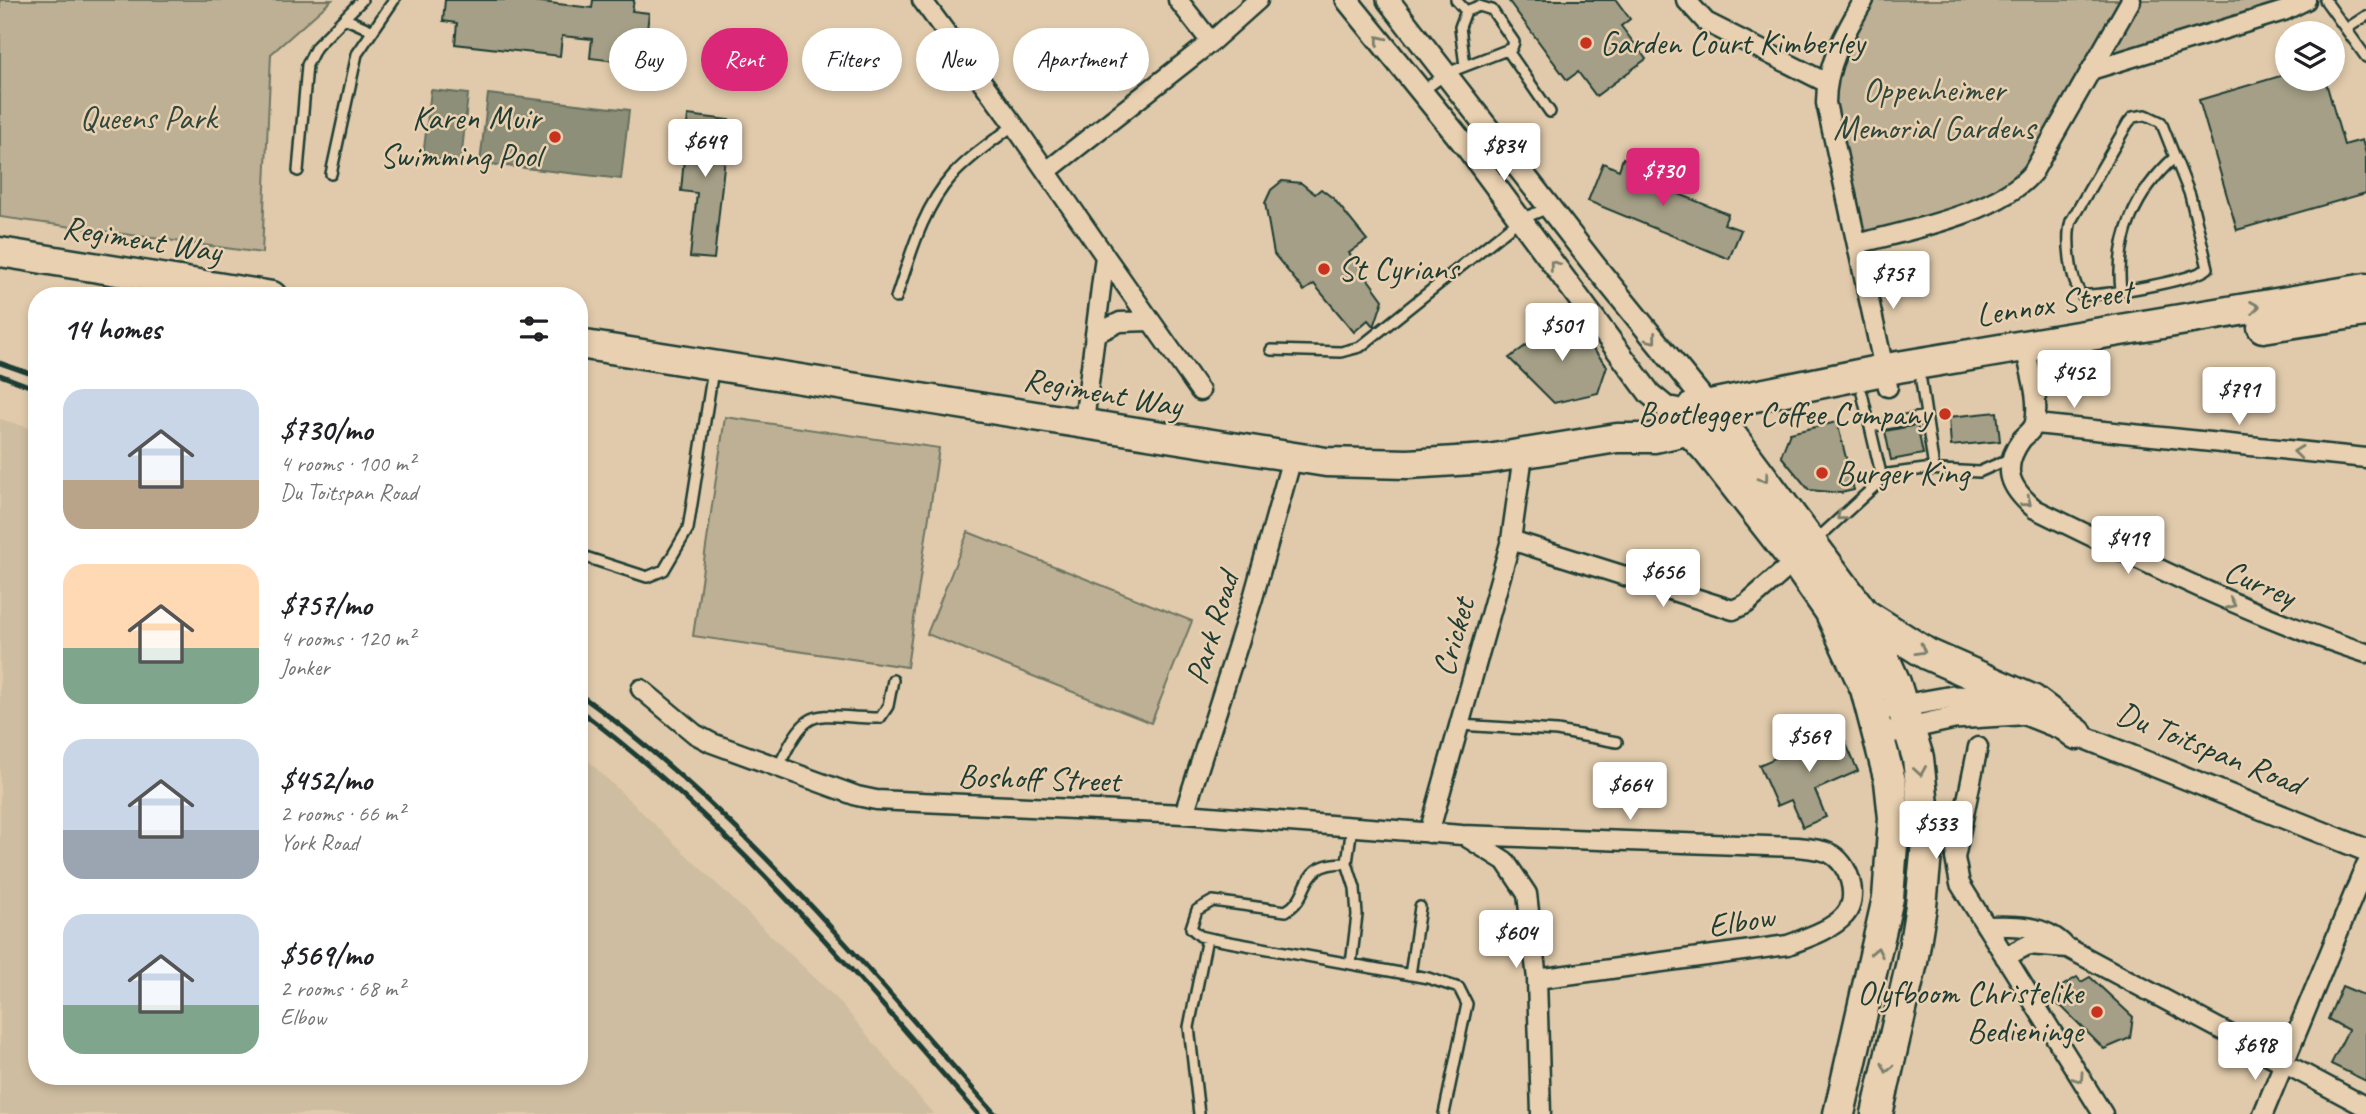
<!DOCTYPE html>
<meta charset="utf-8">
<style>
:root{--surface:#fff;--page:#f2f2f2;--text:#202124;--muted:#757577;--accent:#db2777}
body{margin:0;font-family:Caveat,sans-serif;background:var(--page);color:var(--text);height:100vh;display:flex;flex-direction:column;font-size:26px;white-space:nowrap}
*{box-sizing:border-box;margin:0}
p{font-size:23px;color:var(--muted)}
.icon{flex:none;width:38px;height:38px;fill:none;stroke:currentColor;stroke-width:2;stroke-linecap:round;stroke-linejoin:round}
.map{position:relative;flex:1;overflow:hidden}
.sheet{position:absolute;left:28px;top:287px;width:560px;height:798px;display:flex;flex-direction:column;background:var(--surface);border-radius:28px;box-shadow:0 4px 10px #0003}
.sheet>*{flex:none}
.banner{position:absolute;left:609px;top:28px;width:665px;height:63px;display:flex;gap:14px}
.tools{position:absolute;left:2275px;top:21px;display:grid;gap:14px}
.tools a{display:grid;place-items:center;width:70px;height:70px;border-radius:50%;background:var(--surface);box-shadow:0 4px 10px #0003;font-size:35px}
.price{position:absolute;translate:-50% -60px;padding:0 16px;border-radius:7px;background:#fff;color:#222;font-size:23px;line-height:46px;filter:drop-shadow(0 2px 4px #0008)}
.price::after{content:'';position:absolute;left:50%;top:42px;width:21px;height:16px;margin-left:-10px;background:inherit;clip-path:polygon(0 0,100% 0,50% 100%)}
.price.on{background:var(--accent);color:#fff}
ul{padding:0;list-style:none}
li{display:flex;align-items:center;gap:21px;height:175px;padding:0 35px}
li span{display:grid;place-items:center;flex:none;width:196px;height:140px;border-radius:21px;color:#555}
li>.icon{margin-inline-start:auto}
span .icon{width:84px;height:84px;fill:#fffc;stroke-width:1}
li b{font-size:30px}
h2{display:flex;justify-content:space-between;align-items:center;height:84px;padding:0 35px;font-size:30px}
.chip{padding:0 24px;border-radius:32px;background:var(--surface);box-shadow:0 4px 10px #0003;font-size:24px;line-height:63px}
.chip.on{background:var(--accent);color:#fff}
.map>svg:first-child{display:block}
.built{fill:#cebda0}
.green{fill:#bdb095;stroke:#6e7664;stroke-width:2}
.water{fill:#8e8f79;stroke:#626e5d;stroke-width:2}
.building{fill:#a49f86;stroke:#1f3d34;stroke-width:2}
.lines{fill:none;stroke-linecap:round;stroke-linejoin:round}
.service-casing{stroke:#1f3d34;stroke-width:14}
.minor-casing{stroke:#1f3d34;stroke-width:23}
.tertiary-casing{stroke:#1f3d34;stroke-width:26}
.primary-casing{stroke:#1f3d34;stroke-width:33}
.trunk-casing{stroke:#1f3d34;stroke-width:35}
.service{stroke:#e8d0b0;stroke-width:9}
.minor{stroke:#e8d0b0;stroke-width:18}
.tertiary{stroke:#e8d0b0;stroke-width:21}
.primary{stroke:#e8d0b0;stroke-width:28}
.trunk{stroke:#e8d0b0;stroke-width:30}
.rail{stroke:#1f3d34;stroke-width:5}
.oneway{stroke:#797f6c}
.poi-dot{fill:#c8321e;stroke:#e8d0b0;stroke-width:2.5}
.labels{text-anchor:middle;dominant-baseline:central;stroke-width:5;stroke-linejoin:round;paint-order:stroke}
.poi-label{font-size:33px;fill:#1f3d34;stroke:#e8d0b0;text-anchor:start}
.park-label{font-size:33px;fill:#2f483e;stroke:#e8d0b0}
.street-label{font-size:33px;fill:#1f3d34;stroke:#e8d0b0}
</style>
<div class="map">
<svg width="2366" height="1114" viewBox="0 0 2366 1114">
<rect width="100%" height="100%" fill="#e0caab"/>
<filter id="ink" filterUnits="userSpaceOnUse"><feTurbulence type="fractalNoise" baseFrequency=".0143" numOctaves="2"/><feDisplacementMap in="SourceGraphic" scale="14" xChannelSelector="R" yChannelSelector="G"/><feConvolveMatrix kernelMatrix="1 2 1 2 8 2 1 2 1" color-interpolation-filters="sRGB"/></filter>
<g filter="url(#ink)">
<path class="built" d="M0 419 37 430V1076H579V752L839 1001 933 1114H0Z"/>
<path class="green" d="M0 0H332L271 54 262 253 0 217Z
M1855 0H2300L2083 75 2016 192 1849 240 1817 89C1820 54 1836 29 1855 0Z
M725 417 939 448 907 667 693 636Z
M968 532 1192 621 1151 723 927 634Z"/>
<path class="water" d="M431 90 468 94 461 162 423 157Z
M488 94 629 110 621 179 480 163Z"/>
<path class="building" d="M445 0H524L592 8 593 0H634L632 11 649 13 645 47 625 44 623 62 590 58 592 39 562 36 560 56 455 44 457 23 443 21Z
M1508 0H1616L1630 19 1621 26 1646 59 1596 96 1578 72 1567 80Z
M2287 74V79H2325L2344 145 2362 140 2366 154V193L2237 230 2199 100Z
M688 115 729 120 714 259 690 257 697 193 681 191Z
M1623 158 1650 169 1645 180 1728 214 1724 224 1741 230 1729 259 1588 201 1603 163 1619 170Z
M1282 181 1301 183 1315 194 1321 189 1334 199 1367 240 1349 253 1383 300 1374 327 1368 320 1354 332 1314 284 1304 291 1274 254 1265 203 1271 190Z
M1566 316 1607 366 1598 393 1554 403 1509 358Z
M1997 412 2000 441 1951 446 1949 417Z
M1837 422 1854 490 1841 493 1809 490 1781 456 1790 433Z
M1917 425 1923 454 1891 460 1885 431Z
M1840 730 1858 771 1815 790 1826 817 1803 827 1791 800 1777 806 1759 765Z
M2077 977 2081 982 2090 977 2133 1017 2130 1038 2104 1049 2062 1007 2052 1002 2057 994 2056 990Z
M2342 986 2366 996V1081L2331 1064 2348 1030 2328 1019Z"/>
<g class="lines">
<defs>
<path id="service" d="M2325 0 2366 57
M344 18 371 30
M2346 29 2366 16
M1508 51 1550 112
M1465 66 1460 27 1466 11
M1421 92 1447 73 1512 48 1514 42 1492 10 1479 6 1466 11 1456 0
M2146 115 2161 122 2190 195 2208 268C2196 280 2102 296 2082 295 2070 282 2066 237 2071 221L2128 123 2133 117Z
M298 171 307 65 316 47 362 0
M331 174 357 54 394 0
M2121 290C2115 238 2136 192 2175 157
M896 298C910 257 922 209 952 176 970 156 993 141 1014 125
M1271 350 1341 352 1360 347 1519 220 1548 208
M1921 381 1934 469
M1862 393 1882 478
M1870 427 1926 416
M1816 540 1888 474 1925 469 1979 472 2011 458
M579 555 647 577 664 570 688 529 713 370
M1459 725 1557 731 1617 742
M778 768C810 699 815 718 880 718L888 706 893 680
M1347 863C1295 863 1315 894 1286 911L1213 901 1197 910 1191 928 1200 936 1213 939 1428 978 1459 988 1467 1004 1444 1114
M1351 964 1357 915 1355 888 1347 863 1352 826
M1410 975 1420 907
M1199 1114 1189 1027 1207 938"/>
<path id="minor" d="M922 0 1014 125 1105 256 1084 422
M1178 0 1211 42
M1686 0 1706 22 1827 83
M1864 0C1845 33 1826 64 1826 103L1888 387
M2091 70 2284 11 2306 0
M1047 171 1211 42 1258 0
M1857 244C1909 230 2000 213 2033 172L2131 0
M1105 256 1200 391
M1095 334 1120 322 1149 321
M2025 346C2029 370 2040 397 2035 422 2034 429 2027 434 2022 439 2000 469 2010 488 2035 509 2146 563 2249 615 2366 653
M2036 424 2366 458
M1511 540 1733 610 1746 604 1795 561
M641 689 695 734 712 743 857 796 876 800 1184 814 1462 835 1797 847C1807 848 1820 849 1829 853 1849 862 1860 897 1845 915 1832 930 1806 938 1788 945L1537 979
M1978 747 1955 858 1960 884 2103 1114
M1184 814 1253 598 1292 458
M1429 833 1511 540 1523 455
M1468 838 1505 861 1527 894 1537 979 1541 1114
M1986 926C2013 925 2045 924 2065 946
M2005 957 2028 945 2068 948 2366 1107
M2263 1114 2366 865"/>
<path id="tertiary" d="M1347 0 1468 149 1650 394 1673 413
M1388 0 1595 266 1708 405
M1891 708 1953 697 1985 698 2366 850
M1877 735 1954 718 2018 714"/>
<path id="primary" d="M0 252 272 296
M579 344 1326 462 1408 464 1488 459 1617 438H1654L1691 430"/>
<path id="trunk" d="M2263 327 2366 311
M1708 405 1864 614 1895 683 1918 758 1927 843 1921 906 1912 962 1877 1114
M1691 409 1898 367 2366 289
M1673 413 1708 450 1795 561 1830 611 1866 689 1890 781 1894 818 1888 898 1839 1114
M1864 614 1927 654 2032 700 2077 734"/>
</defs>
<use href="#service" class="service-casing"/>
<use href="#minor" class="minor-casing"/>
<use href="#tertiary" class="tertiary-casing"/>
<use href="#primary" class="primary-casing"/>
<use href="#trunk" class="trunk-casing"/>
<use href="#service" class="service"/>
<use href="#minor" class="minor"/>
<use href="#tertiary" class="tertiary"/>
<use href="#primary" class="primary"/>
<use href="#trunk" class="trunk"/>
<path class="rail" d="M0 363 37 376
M0 375 37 389
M579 694C739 809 865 967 995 1114
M579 710C732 824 853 972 978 1114"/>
</g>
<defs><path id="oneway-chevron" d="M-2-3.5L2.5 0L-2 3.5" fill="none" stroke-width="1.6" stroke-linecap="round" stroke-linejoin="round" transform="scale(1.75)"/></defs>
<g class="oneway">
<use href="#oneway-chevron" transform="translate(1380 40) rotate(-129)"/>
<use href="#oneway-chevron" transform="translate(1554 265) rotate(-128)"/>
<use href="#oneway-chevron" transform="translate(2255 307) rotate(-9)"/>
<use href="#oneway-chevron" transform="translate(1652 339) rotate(52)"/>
<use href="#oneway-chevron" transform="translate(2298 452) rotate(-174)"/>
<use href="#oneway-chevron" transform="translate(1764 478) rotate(54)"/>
<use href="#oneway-chevron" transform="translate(2027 502) rotate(39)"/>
<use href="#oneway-chevron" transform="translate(1841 516) rotate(141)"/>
<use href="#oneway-chevron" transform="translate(2231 604) rotate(24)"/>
<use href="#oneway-chevron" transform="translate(1921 650) rotate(29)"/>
<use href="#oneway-chevron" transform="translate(1920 771) rotate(81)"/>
<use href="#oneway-chevron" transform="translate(1877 952) rotate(-78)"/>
<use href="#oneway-chevron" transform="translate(1887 1068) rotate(103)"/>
<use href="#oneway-chevron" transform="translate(2079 1078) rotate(56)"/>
</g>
</g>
<g class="poi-dot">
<circle cx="1586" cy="43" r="7"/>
<circle cx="555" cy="137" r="7"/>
<circle cx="1324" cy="269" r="7"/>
<circle cx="1945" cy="414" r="7"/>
<circle cx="1822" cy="473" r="7"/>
<circle cx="2097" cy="1012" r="7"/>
</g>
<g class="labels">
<g class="poi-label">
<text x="1600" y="43">Garden Court Kimberley</text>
<text x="541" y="118" text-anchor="end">Karen Muir<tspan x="541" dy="38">Swimming Pool</tspan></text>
<text x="1338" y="269">St Cyrians</text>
<text x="1931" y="414" text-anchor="end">Bootlegger Coffee Company</text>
<text x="1836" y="473">Burger King</text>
<text x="2083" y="993" text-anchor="end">Olyfboom Christelike<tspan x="2083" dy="38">Bedieninge</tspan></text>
</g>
<g class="park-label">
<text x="1934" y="90">Oppenheimer<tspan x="1934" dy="38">Memorial Gardens</tspan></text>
<text x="148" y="118">Queens Park</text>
</g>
<g class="street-label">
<text transform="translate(142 239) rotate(9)">Regiment Way</text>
<text transform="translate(2054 303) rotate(-9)">Lennox Street</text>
<text transform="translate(1103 392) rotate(10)">Regiment Way</text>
<text transform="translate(2260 583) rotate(23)">Currey</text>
<text transform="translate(1212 628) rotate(-73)">Park Road</text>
<text transform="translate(1453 637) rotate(-74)">Cricket</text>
<text transform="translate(2210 748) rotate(22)">Du Toitspan Road</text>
<text transform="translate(1039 778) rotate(2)">Boshoff Street</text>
<text transform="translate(1741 921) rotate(-9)">Elbow</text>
</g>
</g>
</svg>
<div class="tools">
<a><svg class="icon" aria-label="layers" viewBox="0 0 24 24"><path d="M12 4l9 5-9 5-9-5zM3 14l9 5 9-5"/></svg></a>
</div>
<b class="price" style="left:705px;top:179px">$649</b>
<b class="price" style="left:1504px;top:183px">$834</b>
<b class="price on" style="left:1663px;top:208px">$730</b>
<b class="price" style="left:1893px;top:311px">$757</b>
<b class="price" style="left:1562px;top:363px">$501</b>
<b class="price" style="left:2074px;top:410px">$452</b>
<b class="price" style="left:2239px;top:427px">$791</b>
<b class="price" style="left:2128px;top:576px">$419</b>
<b class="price" style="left:1663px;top:609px">$656</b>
<b class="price" style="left:1809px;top:774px">$569</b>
<b class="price" style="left:1630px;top:822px">$664</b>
<b class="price" style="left:1936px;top:861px">$533</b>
<b class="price" style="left:1516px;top:970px">$604</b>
<b class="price" style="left:2255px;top:1082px">$698</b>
<div class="banner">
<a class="chip">Buy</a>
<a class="chip on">Rent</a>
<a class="chip">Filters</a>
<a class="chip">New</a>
<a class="chip">Apartment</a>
</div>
<section class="sheet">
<h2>14 homes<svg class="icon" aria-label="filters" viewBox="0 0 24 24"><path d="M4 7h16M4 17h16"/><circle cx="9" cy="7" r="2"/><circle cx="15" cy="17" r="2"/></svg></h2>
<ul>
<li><span style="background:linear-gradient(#c9d6e8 65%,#b9a48a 0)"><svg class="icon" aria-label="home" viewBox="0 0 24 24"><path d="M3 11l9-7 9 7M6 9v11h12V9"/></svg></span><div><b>$730/mo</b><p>4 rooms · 100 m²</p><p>Du Toitspan Road</p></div></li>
<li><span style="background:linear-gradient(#ffd9b3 60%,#7fa58c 0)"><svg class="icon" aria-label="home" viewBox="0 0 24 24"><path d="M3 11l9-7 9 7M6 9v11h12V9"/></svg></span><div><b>$757/mo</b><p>4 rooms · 120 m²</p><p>Jonker</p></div></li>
<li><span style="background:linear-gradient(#c9d6e8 65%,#9aa5b1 0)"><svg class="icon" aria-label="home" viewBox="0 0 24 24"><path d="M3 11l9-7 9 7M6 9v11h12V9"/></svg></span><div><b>$452/mo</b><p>2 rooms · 66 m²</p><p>York Road</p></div></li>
<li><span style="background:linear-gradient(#c9d6e8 65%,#7fa58c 0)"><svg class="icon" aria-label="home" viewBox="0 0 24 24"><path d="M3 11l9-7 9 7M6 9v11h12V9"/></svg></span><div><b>$569/mo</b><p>2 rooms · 68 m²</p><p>Elbow</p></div></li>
</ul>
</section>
</div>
